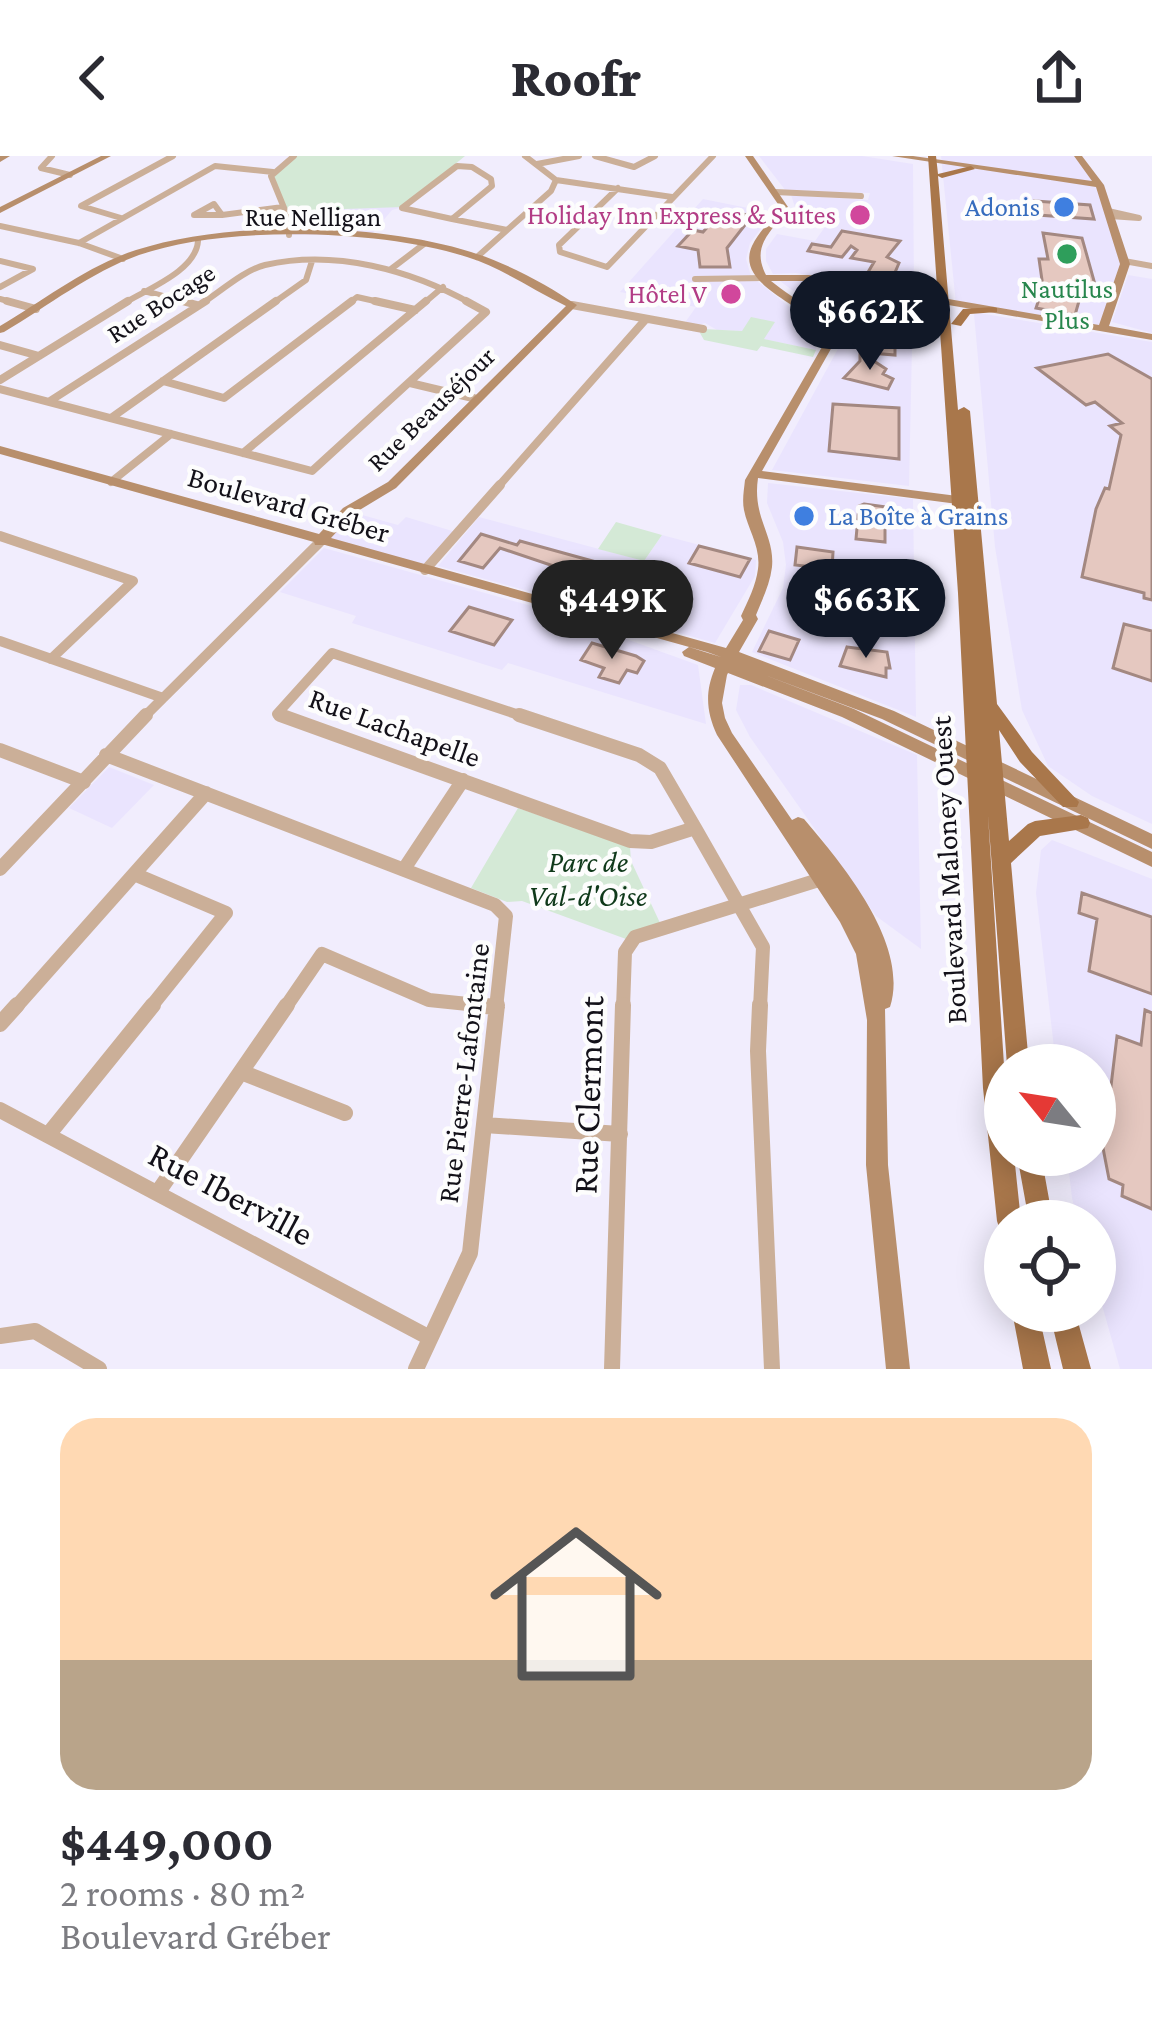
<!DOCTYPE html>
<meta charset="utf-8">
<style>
:root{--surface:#fff;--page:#f7f7f7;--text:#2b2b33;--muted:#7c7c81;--line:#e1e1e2;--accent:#111827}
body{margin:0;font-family:"Crimson Pro",serif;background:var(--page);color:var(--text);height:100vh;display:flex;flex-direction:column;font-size:45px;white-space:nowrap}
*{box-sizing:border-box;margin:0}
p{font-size:39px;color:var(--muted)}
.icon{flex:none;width:66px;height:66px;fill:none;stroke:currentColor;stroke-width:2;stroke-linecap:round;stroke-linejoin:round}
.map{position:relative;height:1213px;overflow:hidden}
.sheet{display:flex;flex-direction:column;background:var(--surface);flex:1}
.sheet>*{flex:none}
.needle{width:78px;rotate:300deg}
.fabs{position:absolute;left:984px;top:888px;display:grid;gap:24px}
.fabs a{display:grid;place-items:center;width:132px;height:132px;border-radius:50%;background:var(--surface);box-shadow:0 6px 30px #0003;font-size:60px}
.price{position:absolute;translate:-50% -102px;padding:0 27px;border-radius:42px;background:var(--accent);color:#fff;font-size:39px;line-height:78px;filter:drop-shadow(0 3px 6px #0008)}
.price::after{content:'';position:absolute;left:50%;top:72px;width:36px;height:27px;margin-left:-18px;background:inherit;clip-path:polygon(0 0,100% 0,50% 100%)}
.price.on{background:#222;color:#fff}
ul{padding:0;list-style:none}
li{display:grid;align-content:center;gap:24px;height:636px;padding:0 60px}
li+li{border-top:3px solid var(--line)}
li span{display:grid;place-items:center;height:372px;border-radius:36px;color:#555}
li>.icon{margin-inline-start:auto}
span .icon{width:216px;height:216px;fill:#fffc;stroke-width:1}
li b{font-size:51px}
header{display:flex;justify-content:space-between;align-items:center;height:156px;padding:0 60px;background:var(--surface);font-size:54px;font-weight:800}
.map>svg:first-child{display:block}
.built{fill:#eae4fe}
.green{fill:#d4e9d6}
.building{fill:#e5c8c0;stroke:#a38881;stroke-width:3}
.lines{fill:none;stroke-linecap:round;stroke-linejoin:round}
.street-far4{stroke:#cbaf98;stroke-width:6}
.street-far3{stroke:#cbaf98;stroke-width:8}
.street-far2{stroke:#cbaf98;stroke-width:10}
.street-far1{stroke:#cbaf98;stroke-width:14}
.street{stroke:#cbaf98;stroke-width:16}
.secondary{fill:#b88f6c;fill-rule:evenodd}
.primary{fill:#a9774b;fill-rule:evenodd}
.shop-dot{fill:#3f7fe0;stroke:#fdfdfd;stroke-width:4.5}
.hotel-dot{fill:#d1479c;stroke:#fdfdfd;stroke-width:4.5}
.leisure-dot{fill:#2e9e5b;stroke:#fdfdfd;stroke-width:4.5}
.labels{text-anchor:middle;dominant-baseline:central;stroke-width:9;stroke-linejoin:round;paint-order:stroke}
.far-shop-label{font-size:27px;fill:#366cbe;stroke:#fdfdfd;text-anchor:end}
.far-hotel-label{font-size:27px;fill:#b23c85;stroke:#fdfdfd;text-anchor:end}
.far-street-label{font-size:27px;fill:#131119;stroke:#fdfdfd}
.far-leisure-label{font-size:27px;fill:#27864d;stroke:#fdfdfd}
.street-label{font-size:30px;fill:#131119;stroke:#fdfdfd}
.park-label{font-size:30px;font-style:italic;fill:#0f391a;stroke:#fdfdfd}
.near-street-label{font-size:36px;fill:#131119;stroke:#fdfdfd}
</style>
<header><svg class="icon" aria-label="back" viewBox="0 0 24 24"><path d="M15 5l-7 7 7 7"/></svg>Roofr<svg class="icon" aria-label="share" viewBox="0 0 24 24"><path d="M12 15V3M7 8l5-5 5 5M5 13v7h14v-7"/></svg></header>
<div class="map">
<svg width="1152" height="1213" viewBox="0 0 1152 1213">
<rect width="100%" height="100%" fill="#f1edfd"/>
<path class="built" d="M759 0H862L913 8 914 137 796 117 773 118 766 105V93L777 78 815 85 827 68 791 61 795 51 791 39 868 44 870 37 786 35Z
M941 0H1078L1093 16 1125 108 1103 172 956 148Z
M703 43 773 57 750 87 746 103 751 120 812 169 816 194 763 183 774 167 742 175 717 174 705 167 695 170 684 168 696 151 620 136Z
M379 49 403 51 392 54 371 79H289L285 55Z
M1128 119 1152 123V177L1112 166Z
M801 124 913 145 909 330 772 314 840 189 828 161 780 125Z
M979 157 1152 186V668L1092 640 1048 610 1022 554 995 391 974 158Z
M768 327 913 343 916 561 752 496 783 432 786 409 783 386 767 347Z
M348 355 398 369 406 361 459 377 425 414 320 386Z
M479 361 644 405 662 379 756 404 755 420 715 487 438 410Z
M324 392 546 454 698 509 706 568 508 507 502 514 352 467 356 460 280 436Z
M740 529H751L917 599 921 793 876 760 750 581 736 554Z
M109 611 154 629 112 672 69 652Z
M1052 684 1152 723V1213H1120L1095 1124V1065H1078L1072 1042 1067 999H1095V909H1056L1036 737 1041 694Z"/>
<path class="green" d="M294 0H465L403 51 285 55 273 16Z
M751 161 775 166 764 183 816 194 813 201 761 190 757 195 704 184 700 177 703 173 742 175Z
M616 366 662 379 644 405 598 393Z
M518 652 630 691 631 705 661 769 626 783 522 745 507 746 471 732Z"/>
<path class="building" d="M1035 45 1090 49 1094 63 1038 59Z
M733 56 752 60 727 92 730 111H700L698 94 678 90 693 74 703 76 711 67 722 69Z
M842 75 900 85 887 101 899 107 890 128 864 123 874 106 851 102 857 94 851 90 842 101 808 95 812 88 831 91Z
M1043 77 1082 82 1096 132 1083 131 1075 159 1036 152 1043 131 1039 103H1048Z
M862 144 876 147 868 161 907 169 908 191 895 190V199L860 196 856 155Z
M860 196 886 213 883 218 893 223 888 233 844 222 860 205Z
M1108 198 1152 223V444L1144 442V437L1082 421 1096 353 1105 332 1109 333 1121 279 1110 270 1122 267 1095 246 1086 249 1037 212Z
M833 248 899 252V303L829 295Z
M864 348 894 352V366L885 365V386L856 383 859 350Z
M481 378 517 389 520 385 665 425 644 460 614 451 629 428 592 418 589 422 500 392 483 412 459 405Z
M699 390 750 403 740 421 689 407Z
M797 391 833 396 832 413 795 409Z
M852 433 884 437 883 478 849 473Z
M469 451 512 464 494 489 450 475Z
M1124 468 1152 475V525L1113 512Z
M769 475 799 484 790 504 759 495Z
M592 487 636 500 644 505 637 517 627 514 619 527 599 521 604 512 581 504Z
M847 491 887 496 890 512H886V521L840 510Z
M1082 737 1152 761V838L1089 815 1097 763 1079 757Z
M1145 854 1152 857V1053L1122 1040 1123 1029 1109 1023 1103 992 1110 944 1096 939 1095 934V924L1111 930 1117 880 1141 889Z"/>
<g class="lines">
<path class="street-far4" d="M52 0 41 12 70 19
M525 0 556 24
M595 0 634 11 655 0
M537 8 579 0
M457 10 472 11 491 23 492 30 452 63 402 52Z
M556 24 672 41
M618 32 559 89 560 96 607 111 713 0
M775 36 861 40
M214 48 222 59H194Z
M1108 55 1139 62 1110 60
M222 59 283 51
M121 62 81 50 173 0
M452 63 507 74
M0 70 79 87 123 103
M289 79V64L271 20 294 0
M79 87 215 10 273 16
M477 101 551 35 556 24
M0 105 33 113 0 131
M1124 105 1152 110
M391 113 424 88
M695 123 764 122
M144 135 193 148
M0 143 18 148
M123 148C147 133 196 115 198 85
M201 148C220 136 244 114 265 109 335 93 411 114 472 148
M272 148 306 124 312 105
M348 148 357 141 388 148
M423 148 443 131"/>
<path class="street-far3" d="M7 145 36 153
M182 145 197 149
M375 145 415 154
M572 149 703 173
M0 189 39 200
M0 224 128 145
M163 225 224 242 352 145
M410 227 477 243
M0 233 312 315 486 156 466 145
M50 245 206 145
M111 262 276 145
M243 297 426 145
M111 326 171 278
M497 332 646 163"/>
<path class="street-far2" d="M0 380 133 425 51 503
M425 414 500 329
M0 485 163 542
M143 562 320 386
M289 562 277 558 332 497 528 562"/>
<path class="street-far1" d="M280 559 630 685 651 686 695 672
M519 559 639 599 660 612 695 672
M0 594 84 626
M106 599 495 749 506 760 496 852
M695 672 763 791 760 852
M0 713 146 559
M404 713 463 624
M134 718 226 757 150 852
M15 852 206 637
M285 852 322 798 429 844 497 851
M623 852 625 796 635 781 825 722"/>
<path class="street" d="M473 849 497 851
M760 849 758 895 772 1213
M0 868 17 849
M241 916 345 957
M0 954 430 1182
M484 969 620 978
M48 979 153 849
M158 1036 287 849
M0 1180 35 1175 99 1213
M416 1213 470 1097 497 849
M612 1213 623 849"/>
<path class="secondary" d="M0 0H10L0 6Z
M101 0H111L0 57V51Z
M745 0H753L788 51C773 76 750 88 766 119H809L1099 169 1120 108 1096 31 892 0H913L1092 25 1074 0H1082L1104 29 1130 108 1109 170 1152 178V184L809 125H771C797 146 824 156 832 191L762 315 973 342 979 346 973 350 758 322C752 362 775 379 772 411 770 428 762 444 756 459L758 463 739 496 894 555 1152 678V693L882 563 733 507 854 553 1152 696V711L842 561 728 517 727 519 722 547 725 562 732 577 792 664 798 661 804 663C842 708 910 788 890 851L885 853 888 1009 910 1213H886L866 1009 867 864 856 798 840 766 717 579C706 555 705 536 715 512L684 500 682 496 689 491 721 501 707 496 325 389H315L314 386 0 298V290L319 378 343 352 388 326 566 150C533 134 502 112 467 101 381 73 224 69 139 99 91 116 48 150 4 176L0 177V170C44 144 87 110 136 94 229 64 378 67 471 96 507 107 546 128 577 149L396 332 353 358 331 382 726 492 743 464 741 460C748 445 756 429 758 413 761 391 748 374 744 354 742 344 744 334 745 324L822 191C820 181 818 173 812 165 793 144 736 126 752 90 759 75 772 64 780 51Z"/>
<path class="primary" d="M928 0H936L938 18 971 10 975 13 942 22 938 20 958 254 964 251 970 255 997 548 1032 596 1079 646 1077 651H1063L1020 606 999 574 1009 685 1028 668 1035 665 1081 659 1088 662 1090 667 1088 672 1040 680 1011 707 1029 909H1007L988 659 1005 925V999H1014L1021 1065H1005V1076L1000 1074 997 1065 983 932 958 437Z
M993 151 997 152V156L970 158 961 170 951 168 963 153Z
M1017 999H1041L1053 1065H1029Z
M1012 1155H1038L1051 1213H1023Z
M1049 1155H1075L1091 1213H1063Z"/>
</g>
<g class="shop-dot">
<circle cx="1064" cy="51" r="12"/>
<circle cx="804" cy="360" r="12"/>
</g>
<g class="hotel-dot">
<circle cx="860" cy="59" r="12"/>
<circle cx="731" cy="138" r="12"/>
</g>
<circle class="leisure-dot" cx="1067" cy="98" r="12"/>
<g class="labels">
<g class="far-shop-label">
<text x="1040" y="51">Adonis</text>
<text x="828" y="360" text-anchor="start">La Boîte à Grains</text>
</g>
<g class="far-hotel-label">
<text x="836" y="59">Holiday Inn Express &amp; Suites</text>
<text x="707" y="138">Hôtel V</text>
</g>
<g class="far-street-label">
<text x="313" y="61">Rue Nelligan</text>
<text transform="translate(161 147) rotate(-33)">Rue Bocage</text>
<text transform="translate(431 253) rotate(-44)">Rue Beauséjour</text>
</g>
<g class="far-leisure-label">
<text x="1067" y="133">Nautilus<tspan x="1067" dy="31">Plus</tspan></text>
</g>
<g class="street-label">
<text transform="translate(289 348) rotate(16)">Boulevard Gréber</text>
<text transform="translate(395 571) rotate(20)">Rue Lachapelle</text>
<text transform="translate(948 714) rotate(-93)">Boulevard Maloney Ouest</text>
<text transform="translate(463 917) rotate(-83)">Rue Pierre-Lafontaine</text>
</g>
<g class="park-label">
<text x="588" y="705">Parc de<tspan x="588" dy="34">Val-d'Oise</tspan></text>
</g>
<g class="near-street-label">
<text transform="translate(588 939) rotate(-88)">Rue Clermont</text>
<text transform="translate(231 1038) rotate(28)">Rue Iberville</text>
</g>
</g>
</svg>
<div class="fabs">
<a><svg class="needle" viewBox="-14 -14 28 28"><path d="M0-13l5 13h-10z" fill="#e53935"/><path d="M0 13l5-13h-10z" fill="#7c7c81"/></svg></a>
<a><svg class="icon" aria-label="locate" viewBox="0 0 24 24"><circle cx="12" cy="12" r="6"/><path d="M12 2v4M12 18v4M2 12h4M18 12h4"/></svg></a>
</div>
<b class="price" style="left:870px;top:217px">$662K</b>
<b class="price" style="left:866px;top:505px">$663K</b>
<b class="price on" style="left:612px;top:506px">$449K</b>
</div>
<section class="sheet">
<ul>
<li><span style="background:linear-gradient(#ffd9b3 65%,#b9a48a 0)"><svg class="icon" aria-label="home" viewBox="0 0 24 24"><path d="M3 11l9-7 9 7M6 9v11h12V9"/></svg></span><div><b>$449,000</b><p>2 rooms · 80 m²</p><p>Boulevard Gréber</p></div></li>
</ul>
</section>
